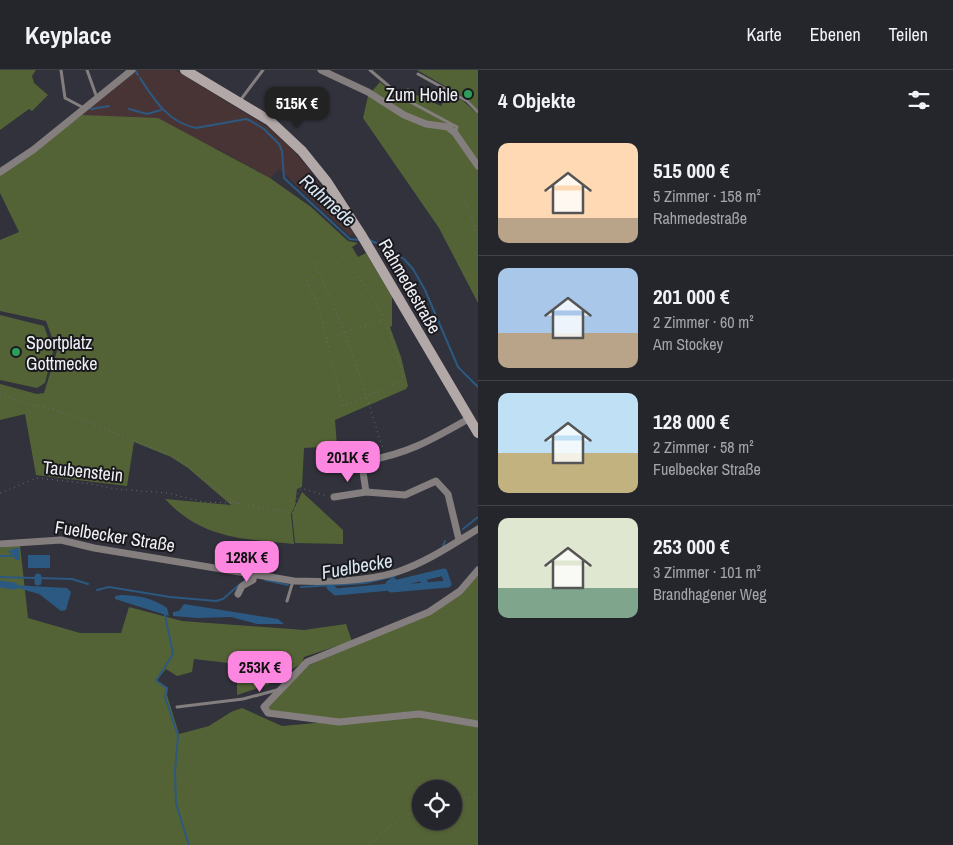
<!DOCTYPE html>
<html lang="de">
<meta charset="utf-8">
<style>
:root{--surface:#25262c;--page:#2d2e34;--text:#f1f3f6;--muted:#a3a5a9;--line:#424348;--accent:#fd86e1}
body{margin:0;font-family:"Archivo Narrow",sans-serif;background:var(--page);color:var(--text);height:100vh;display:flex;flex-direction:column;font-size:19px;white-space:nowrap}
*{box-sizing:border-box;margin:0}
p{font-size:16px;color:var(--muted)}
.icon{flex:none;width:28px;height:28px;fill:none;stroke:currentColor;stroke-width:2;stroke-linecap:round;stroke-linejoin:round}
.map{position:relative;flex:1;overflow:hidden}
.panel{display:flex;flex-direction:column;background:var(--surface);width:475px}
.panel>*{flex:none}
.tools{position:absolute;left:412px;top:710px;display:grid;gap:10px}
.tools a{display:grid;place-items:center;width:50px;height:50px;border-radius:50%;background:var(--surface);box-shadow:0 1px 4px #0004,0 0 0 1px var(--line);font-size:25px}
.price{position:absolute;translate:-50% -42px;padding:0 11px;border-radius:10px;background:var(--accent);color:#111;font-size:16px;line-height:32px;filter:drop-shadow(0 1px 2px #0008)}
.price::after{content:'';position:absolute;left:50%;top:30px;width:15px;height:11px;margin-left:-8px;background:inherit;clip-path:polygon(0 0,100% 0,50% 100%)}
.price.current{background:#222;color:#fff}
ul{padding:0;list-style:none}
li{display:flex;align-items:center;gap:15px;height:125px;padding:0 20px}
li+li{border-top:1px solid var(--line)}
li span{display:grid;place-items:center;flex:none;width:140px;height:100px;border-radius:10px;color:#555}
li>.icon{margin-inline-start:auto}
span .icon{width:60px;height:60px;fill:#fffc;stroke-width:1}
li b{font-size:21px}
h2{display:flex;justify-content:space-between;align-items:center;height:60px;padding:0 20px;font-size:21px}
header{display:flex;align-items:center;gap:30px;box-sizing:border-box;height:70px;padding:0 25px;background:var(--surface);border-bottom:1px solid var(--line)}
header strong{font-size:24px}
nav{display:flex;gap:28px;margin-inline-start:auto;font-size:18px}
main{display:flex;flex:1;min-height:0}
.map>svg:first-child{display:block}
.industrial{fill:#493435}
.green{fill:#546336;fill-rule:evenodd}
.water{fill:#2c5981}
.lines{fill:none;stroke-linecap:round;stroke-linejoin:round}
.stream{stroke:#2c5981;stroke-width:2}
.canal{stroke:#2c5981;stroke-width:7}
.path{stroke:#6b6c74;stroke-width:1;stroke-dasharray:1 4;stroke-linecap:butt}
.lane{stroke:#847e7e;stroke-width:3}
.street{stroke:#847e7e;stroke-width:7}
.secondary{stroke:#b2a8a8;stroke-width:10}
.leisure-dot{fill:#2e9e5b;stroke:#1a1a1e;stroke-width:2}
.labels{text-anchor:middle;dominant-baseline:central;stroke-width:4;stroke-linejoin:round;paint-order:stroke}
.poi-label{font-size:18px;fill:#f0f1f6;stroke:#1a1a1e;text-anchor:end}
.street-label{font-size:18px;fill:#f0f1f6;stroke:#1a1a1e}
.water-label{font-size:19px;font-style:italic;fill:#d9e6f3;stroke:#1a1a1e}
</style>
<header>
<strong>Keyplace</strong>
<nav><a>Karte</a><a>Ebenen</a><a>Teilen</a></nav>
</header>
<main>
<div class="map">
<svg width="478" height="775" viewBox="0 0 478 775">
<rect width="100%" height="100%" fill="#31323b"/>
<path class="industrial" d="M138 0H175L269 58 291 78 308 98 355 166 349 165 279 99 270 108 216 78 82 45Z"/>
<path class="green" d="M0 0H36L32 6 34 13 48 25 32 41 29 39 0 60Z
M417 0H478V40L467 29Z
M380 12 401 29 408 17 410 22 441 36 448 23 463 31 478 44V233L439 158 363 48 368 26Z
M82 45 158 48 270 108 311 137 348 171 358 173 352 177 358 187 366 183 392 227V256L390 257 401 287 408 316 406 319 335 350 337 376 304 378 302 417 297 419 295 436 291 444 294 474C243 469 202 469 165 429L231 435 188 398 171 387 134 372 127 416 36 405 25 344 0 350V314L37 324 44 323 57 281 46 251 0 241V170L19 162 0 123V104Z
M0 245 44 256 53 282 45 313 37 318 0 310Z
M302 422 343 460V474L295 473 292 444Z
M20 475 28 548 80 563H121L129 537 182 551 304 560 346 554 352 571 304 587 302 593 267 615 237 625V594L194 589 192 602 177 606 166 599 157 610 168 618 167 625 179 664 209 656 231 642 242 638 282 656 327 652 329 648 268 640 266 637 307 596 427 545 459 525 478 504V775H0V478ZM421 719H454V751H421Z"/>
<path class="water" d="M15 478H19L20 490H16L8 481Z
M28 485H50V498H28Z
M14 515 67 518 71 522 66 540 61 541 39 524 14 517Z
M121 525C137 525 153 528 167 538L169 546 115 529V526Z
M184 534 278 549 284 554H257L231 547 197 548 173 546V542L179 541Z"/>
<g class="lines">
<path class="stream" d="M135 0 138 5
M140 8C155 31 168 52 196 58L246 49 251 51 264 59 279 74 282 81 284 108 350 169 359 170
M91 39 109 36
M129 39 147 44 161 40
M369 170 386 177 404 189 413 199 425 220 458 297 478 317
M463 459 478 447
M443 476 445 471
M0 486H11
M0 507 72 509 88 514
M265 510 288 515
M243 512 248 508
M301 517 365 513 395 506
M97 520 109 517 170 527 216 531 223 529 239 515
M165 545 173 584 156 611 167 618 165 627 178 666 175 701 176 734 189 775"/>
<path class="canal" d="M444 502 448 514 425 516 423 507Z
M38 512V507
M0 514 14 516
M330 517 336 522 390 517 389 514 393 511 394 514 423 507 425 516 391 519 390 517"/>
<path class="path" d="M464 127 478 167
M314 193C344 252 363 316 383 379
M304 206 318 235 343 336 401 312 403 309C394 257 365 208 328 171
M327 268 384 249
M0 324 28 334 54 339 175 387 236 433 292 443 294 442 299 420 304 419 327 426
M0 423 37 408 91 414 116 419 167 423 204 432 236 433
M454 730 478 726
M369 775 399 748 421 738"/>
<path class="lane" d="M61 0 65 28 84 38
M87 0 97 28
M370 0 403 28 457 57 455 63
M418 4 467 31 478 42
M239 32 263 0
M287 531 293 511
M177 637 243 629 277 620"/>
<path class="street" d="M321 0 368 22 404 45 426 54 448 57 455 63 478 96
M0 102 33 80 132 0
M366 422 362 395 366 391C410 383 431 370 470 348
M334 427 366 422 405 425 436 411 448 424 459 470
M0 474 61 470 94 478 294 511C327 512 364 512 397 502 425 493 452 475 478 459
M478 500 460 521 429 542 307 592 264 637 268 643 339 652 419 644 478 654
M238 524 242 516 253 510 254 504"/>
<path class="secondary" d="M185 0 270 51 302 81 327 112 362 166 478 363"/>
</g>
<g class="leisure-dot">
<circle cx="468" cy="24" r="5"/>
<circle cx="16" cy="282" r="5"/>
</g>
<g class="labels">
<g class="poi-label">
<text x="458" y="24">Zum Hohle</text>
<text x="26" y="272" text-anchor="start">Sportplatz<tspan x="26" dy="21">Gottmecke</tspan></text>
</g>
<g class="street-label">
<text transform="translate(410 216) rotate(60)">Rahmedestraße</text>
<text transform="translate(83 401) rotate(6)">Taubenstein</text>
<text transform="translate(115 466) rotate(9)">Fuelbecker Straße</text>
</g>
<g class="water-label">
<text transform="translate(328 130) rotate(42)">Rahmede</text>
<text transform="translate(357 496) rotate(-10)">Fuelbecke</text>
</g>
</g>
</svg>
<div class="tools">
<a><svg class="icon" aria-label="locate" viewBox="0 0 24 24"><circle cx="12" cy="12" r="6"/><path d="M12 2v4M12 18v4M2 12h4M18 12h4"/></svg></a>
</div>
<b class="price current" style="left:297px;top:59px">515K €</b>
<b class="price" style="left:348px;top:413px">201K €</b>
<b class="price" style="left:247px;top:513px">128K €</b>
<b class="price" style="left:260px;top:623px">253K €</b>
</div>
<section class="panel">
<h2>4 Objekte<svg class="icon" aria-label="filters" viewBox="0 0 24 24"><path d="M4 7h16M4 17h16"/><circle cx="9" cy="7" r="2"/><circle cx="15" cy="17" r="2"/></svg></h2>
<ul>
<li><span style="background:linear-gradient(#ffd9b3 75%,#b9a48a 0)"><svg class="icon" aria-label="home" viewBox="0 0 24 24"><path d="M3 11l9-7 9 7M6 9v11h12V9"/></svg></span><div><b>515 000 €</b><p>5 Zimmer · 158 m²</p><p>Rahmedestraße</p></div></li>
<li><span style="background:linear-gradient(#a9c7e8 65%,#b9a48a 0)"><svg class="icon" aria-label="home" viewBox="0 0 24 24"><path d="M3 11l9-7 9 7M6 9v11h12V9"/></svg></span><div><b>201 000 €</b><p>2 Zimmer · 60 m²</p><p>Am Stockey</p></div></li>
<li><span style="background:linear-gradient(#bfe0f5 60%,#c2b280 0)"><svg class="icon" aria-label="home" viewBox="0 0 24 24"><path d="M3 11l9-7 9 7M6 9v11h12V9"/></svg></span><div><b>128 000 €</b><p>2 Zimmer · 58 m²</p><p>Fuelbecker Straße</p></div></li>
<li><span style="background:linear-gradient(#dfe7d0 70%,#7fa58c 0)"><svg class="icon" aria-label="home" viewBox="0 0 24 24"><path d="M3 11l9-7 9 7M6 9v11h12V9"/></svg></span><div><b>253 000 €</b><p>3 Zimmer · 101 m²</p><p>Brandhagener Weg</p></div></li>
</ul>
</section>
</main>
